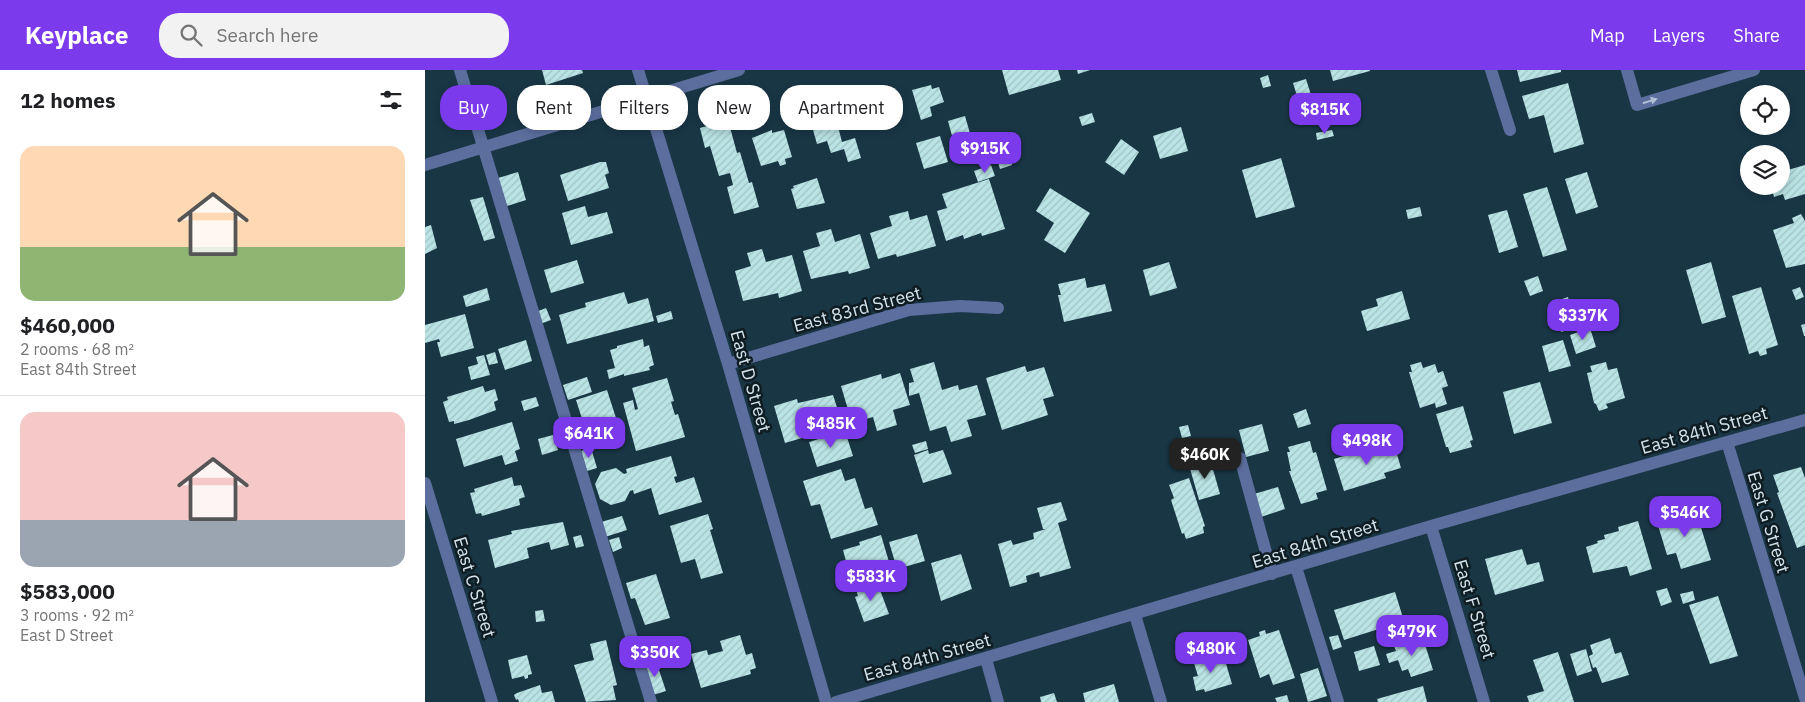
<!DOCTYPE html>
<meta charset="utf-8">
<style>
:root{--surface:#fff;--page:#f2f2f2;--text:#202124;--muted:#757577;--line:#e0e0e0;--accent:#7c3aed}
body{margin:0;font-family:"IBM Plex Sans",sans-serif;background:var(--page);color:var(--text);height:100vh;display:flex;flex-direction:column;font-size:19px;white-space:nowrap}
*{box-sizing:border-box;margin:0}
p{font-size:16px;color:var(--muted)}
.icon{flex:none;width:28px;height:28px;fill:none;stroke:currentColor;stroke-width:2;stroke-linecap:round;stroke-linejoin:round}
.map{position:relative;flex:1;overflow:hidden}
.details{display:flex;flex-direction:column;background:var(--surface);width:425px}
.details>*{flex:none}
.banner{position:absolute;left:15px;top:15px;width:475px;height:45px;display:flex;gap:10px}
.fabs{position:absolute;left:1315px;top:15px;display:grid;gap:10px}
.fabs a{display:grid;place-items:center;width:50px;height:50px;border-radius:50%;background:var(--surface);box-shadow:0 2px 8px #0003;font-size:25px}
.price{position:absolute;translate:-50% -42px;padding:0 11px;border-radius:10px;background:var(--accent);color:#fff;font-size:16px;line-height:32px;filter:drop-shadow(0 1px 2px #0008)}
.price::after{content:'';position:absolute;left:50%;top:30px;width:15px;height:11px;margin-left:-8px;background:inherit;clip-path:polygon(0 0,100% 0,50% 100%)}
.price.on{background:#222;color:#fff}
ul{padding:0;list-style:none}
li{display:grid;align-content:center;gap:10px;height:265px;padding:0 20px}
li+li{border-top:1px solid var(--line)}
li span{display:grid;place-items:center;height:155px;border-radius:15px;color:#555}
li>.icon{margin-inline-start:auto}
span .icon{width:90px;height:90px;fill:#fffc;stroke-width:1}
li b{font-size:21px}
h2{display:flex;justify-content:space-between;align-items:center;height:60px;padding:0 20px;font-size:21px}
.pill{padding:0 18px;border-radius:20px;background:var(--surface);box-shadow:0 2px 8px #0003;font-size:18px;line-height:45px}
.pill.on{background:var(--accent);color:#fff}
header{display:flex;align-items:center;gap:30px;box-sizing:border-box;height:70px;padding:0 25px;background:var(--accent);color:#fff}
header strong{font-size:24px}
nav{display:flex;gap:28px;margin-inline-start:auto;font-size:18px}
.search{width:350px;height:45px;background:var(--page);display:flex;align-items:center;gap:12px;box-sizing:border-box;padding:0 18px;border-radius:20px;color:var(--muted);font-size:19px}
main{display:flex;flex:1;min-height:0}
.map>svg:first-child{display:block}
.building{fill:url(#building-hatch)}
.lines{fill:none;stroke-linecap:round;stroke-linejoin:round}
.minor{stroke:#5c6e9e;stroke-width:12}
.oneway{fill:#afc0d5}
.labels{text-anchor:middle;dominant-baseline:central;stroke-width:5;stroke-linejoin:round;paint-order:stroke}
.street-label{font-size:18px;fill:#d3e3ed;stroke:#0f1c22}
</style>
<header>
<strong>Keyplace</strong>
<div class="search"><svg class="icon" aria-label="search" viewBox="0 0 24 24"><circle cx="10" cy="10" r="6"/><path d="M15 15l6 6"/></svg>Search here</div>
<nav><a>Map</a><a>Layers</a><a>Share</a></nav>
</header>
<main>
<section class="details">
<h2>12 homes<svg class="icon" aria-label="filters" viewBox="0 0 24 24"><path d="M4 7h16M4 17h16"/><circle cx="9" cy="7" r="2"/><circle cx="15" cy="17" r="2"/></svg></h2>
<ul>
<li><span style="background:linear-gradient(#ffd9b3 65%,#8fb573 0)"><svg class="icon" aria-label="home" viewBox="0 0 24 24"><path d="M3 11l9-7 9 7M6 9v11h12V9"/></svg></span><div><b>$460,000</b><p>2 rooms · 68 m²</p><p>East 84th Street</p></div></li>
<li><span style="background:linear-gradient(#f6c9c9 70%,#9aa5b1 0)"><svg class="icon" aria-label="home" viewBox="0 0 24 24"><path d="M3 11l9-7 9 7M6 9v11h12V9"/></svg></span><div><b>$583,000</b><p>3 rooms · 92 m²</p><p>East D Street</p></div></li>
</ul>
</section>
<div class="map">
<svg width="1380" height="632" viewBox="0 0 1380 632">
<defs>
<pattern id="building-hatch" width="6" height="6" patternUnits="userSpaceOnUse" patternTransform="scale(1.25)"><rect width="6" height="6" fill="#b9e3e4"/><path d="M-1 1l2-2M0 6l6-6M5 7l2-2" fill="none" stroke="#a1c3c5"/></pattern>
</defs>
<rect width="100%" height="100%" fill="#193645"/>
<path class="building" d="M117 0H157L158 3 121 15Z
M577 0H633L636 10 584 25Z
M652 0H665L653 4Z
M905 0H945V1L908 11Z
M1092 0H1136V2L1095 12Z
M843 5 846 16 838 18 835 8Z
M881 9 892 44 879 48 868 13Z
M1143 13 1159 74 1129 83 1119 45 1104 49 1097 26Z
M506 15 507 19 514 17 519 32 505 37 507 46 496 50 487 20Z
M667 43 670 52 657 56 654 47Z
M405 44 406 46 410 45 417 72 430 68 436 88 423 92 419 79 406 83 402 71 392 74 386 53 400 49 399 46Z
M540 46 546 67 529 73 523 51Z
M303 50 312 83 315 82 324 113 327 112 334 137 309 144 302 117 308 115 305 103 294 106 285 76 280 78 275 58Z
M756 57 763 81 735 89 728 66Z
M347 60V63L359 60 367 87 360 89 361 94 355 96 353 91 336 96 327 68Z
M907 60 909 66 892 70 891 63Z
M515 66 523 92 499 99 491 73Z
M696 69 714 82 699 105 680 92Z
M585 86 587 95 575 99 572 89Z
M856 88 870 137 831 148 817 100Z
M175 92H181L184 103 180 105 184 118 143 131 135 105Z
M566 95 570 106 553 112 549 101Z
M1380 95V124L1360 130 1358 124 1349 127 1346 116H1356V102Z
M93 102 101 130 82 136 73 108Z
M1162 102 1173 137 1151 144 1140 109Z
M392 108 400 133 372 139 366 119 369 118 368 116Z
M564 109 580 159 557 166 556 163 539 169 538 165 521 171 512 141 522 138 517 124Z
M1122 117 1142 180 1118 187 1098 124Z
M625 118 665 143 640 183 619 170 629 153 611 141Z
M58 127 70 168 59 171 45 130Z
M160 136 163 147 182 142 188 163 146 175 137 143Z
M995 137 997 146 983 149 981 140Z
M1082 140 1093 177 1074 183 1063 145Z
M483 141 485 150 502 145 511 176 472 187 471 184 453 189 445 163 467 156 464 146Z
M1376 144 1380 151V194L1361 198 1348 160 1369 153 1367 148Z
M6 155 12 178 0 184V157Z
M406 159 410 172 435 164 445 198 424 204 423 201 386 209 378 181 395 176 391 163Z
M337 179 341 192 367 185 377 221 354 228 353 223 318 231 310 201 326 196 322 183Z
M152 190 159 213 126 223 119 200Z
M744 192 752 218 725 226 718 200Z
M1286 192 1301 247 1277 254 1261 200Z
M1113 206 1118 221 1105 226 1099 211Z
M660 208 662 218 680 214 687 241 639 252 633 225H636L633 214Z
M1336 217 1353 275 1341 279 1342 284 1335 286 1333 281 1324 284 1307 226Z
M1375 217 1379 227 1371 230 1367 220Z
M62 218 65 230 41 237 38 226Z
M977 221 985 249 942 261 936 241 953 236 951 229Z
M199 222 203 234 223 228 229 251 142 274 134 245 161 237 160 233Z
M1143 227 1145 236 1151 234 1157 256 1136 262 1128 232Z
M121 238 126 250 115 254 111 242Z
M246 241 248 249 233 253 231 246Z
M40 244 49 278 16 287 12 272H15L14 269 0 273V255Z
M1380 254V266H1379L1376 255Z
M1165 258 1171 277 1151 284 1145 265Z
M218 269 219 277 224 275 229 295 224 297 225 300 199 306V304L184 309 182 300 190 298 185 280 192 278V276Z
M101 270 107 291 80 300 73 279Z
M1138 270 1146 296 1124 302 1117 276Z
M70 282 73 293 64 295 61 285Z
M59 285 65 305 46 310 43 297 53 294 51 287Z
M509 292 517 320 533 315 534 320 552 315 561 345 542 350 547 366 526 372 521 356 505 361 494 323 484 326V313L489 312 485 299Z
M996 292 998 298 1010 294 1013 303 1018 301 1023 316 1017 318 1022 334 1011 338 1010 333 995 338 984 302H987L985 295Z
M1181 292 1183 300 1192 298 1200 328 1181 334 1183 338 1174 341 1171 334 1169 333 1162 303 1167 302 1165 296Z
M600 296 602 302 619 297 629 326 618 329 623 345 577 360 561 308Z
M475 303 485 335 468 340 472 355 452 361 448 347 427 353 416 316 456 304 457 309Z
M162 307 167 322 143 330 138 315Z
M242 308 249 331 246 332 250 345 253 344 260 367 211 381 198 333 208 330 210 340 213 339 207 318Z
M1115 312 1127 353 1089 364 1078 322Z
M58 316 60 322 70 319 73 330 69 332 71 340 44 350 29 354V351L24 352 18 332 23 330 22 327Z
M182 320 191 348 160 358 151 330Z
M408 325 418 356 360 373 349 336 372 329 373 333Z
M111 327 114 336 99 341 96 331Z
M1038 336 1048 370 1045 371 1047 377 1025 383 1023 377H1021L1011 344Z
M881 339 886 354 873 358 868 344Z
M87 352 95 379 90 381 93 391 80 395 77 385 39 397 31 369Z
M837 354 844 381 821 387 814 360Z
M763 355 766 366 757 368 754 357Z
M420 361 428 386 392 397 384 372Z
M128 365 133 380 117 385 113 369Z
M501 371 503 379 490 383 487 375Z
M885 371 888 383 891 382 902 420 891 423 893 429 876 434 864 401H866L862 382H865L863 377Z
M968 371 976 398 959 403 961 408 919 421 909 389Z
M166 378 172 398 162 401 156 381Z
M503 380 504 384 518 380 527 404 498 413 489 385Z
M246 386 252 406 249 407 251 413 269 407 277 432 234 445 226 418 209 424 208 420 205 421 200 431 186 435 175 429 170 414 176 402 191 398 199 404 202 403 201 399Z
M785 389 795 424 774 430 764 395Z
M1376 397 1380 408V475L1372 478 1352 423 1354 422 1348 405Z
M416 399 420 411 430 408 440 439 447 437 453 455 406 469 395 434 386 436 378 411Z
M87 407 89 416 96 415 100 427 94 429 95 435 57 446 56 443 51 444 45 423 50 422 49 419Z
M764 408 780 456 778 457 779 463 761 469 759 463 757 464 746 430 749 428 744 415Z
M853 417 860 439 836 447 829 424Z
M636 432 642 450 633 453 646 498 615 507 614 502 601 506 602 512 585 517 573 474 586 470 588 475 609 469 608 463 621 459H618L612 438Z
M1270 438 1286 490 1256 499 1251 483 1242 485 1232 452 1241 449 1240 447Z
M283 444 288 459 285 460 298 503 276 509 270 489 256 493 245 456Z
M197 446 202 460 180 467 176 452Z
M1213 451 1227 499 1205 506 1202 496 1168 503 1161 477 1173 473 1172 471 1180 469 1179 465 1194 461 1193 457Z
M138 452 144 475 126 480 124 472 102 478 104 488 70 498 63 470 87 464 86 461Z
M492 464 500 491 472 499 464 472Z
M156 465 159 476 151 478 148 467Z
M456 465 467 502 427 514 418 480 435 475 434 472Z
M194 467 197 478 188 482 184 470Z
M1097 479 1102 495 1114 492 1119 511 1070 525 1060 489Z
M536 484 547 519 516 531 506 493Z
M231 504 245 548 220 555 210 528 206 529 201 513Z
M452 512 464 544 439 552 430 527 433 526 431 519Z
M1242 518 1247 532 1236 536 1231 521Z
M1268 521 1270 530 1258 534 1255 524Z
M970 522 979 551 919 570 909 540Z
M1293 526 1313 586 1285 594 1264 535Z
M118 540 120 551 111 552 110 541Z
M840 560 841 564 854 560 870 608 848 615 844 604 835 608 823 570 835 566 834 562Z
M315 565 321 585 327 583 331 598 325 600 326 604 276 618 266 584 282 580 283 585 298 581 295 571Z
M913 565 917 577 908 580 904 567Z
M998 568 1008 600 986 607 983 599 977 601 973 590 964 593 961 584 971 581 969 576Z
M1185 568 1190 584 1196 582 1204 605 1177 613 1171 597 1168 598 1164 586 1168 584 1165 575Z
M181 570 192 615 188 616 191 630 161 632 149 595 169 590 165 574Z
M949 576 955 595 934 601 929 582Z
M1161 579 1167 601 1152 606 1145 584Z
M1133 582 1149 632H1104L1102 626 1119 621 1108 590Z
M102 585 107 604 103 605V608L100 609 99 606 87 609 83 590Z
M777 585H779L781 589 786 588 787 591 799 587 807 614 780 622 779 619 771 621 768 607 773 606 768 590 770 587Z
M231 591 241 621 228 625 218 596Z
M893 598 902 626 883 632 875 604Z
M689 614 694 632H660L658 623Z
M115 615 117 623 127 621 130 632H94L93 629 91 630 89 625 92 623Z
M998 616 1002 632H953L952 629Z
M629 623 632 632H616L615 627Z
M862 625 864 632H852L850 628Z"/>
<g class="lines">
<path class="minor" d="M35 0 226 632
M213 0 303 294 401 632
M1066 0 1085 60
M1202 0 1212 35 1329 0
M0 95 314 0
M303 294 484 240 535 236 573 238
M1302 372 1380 628
M815 388 847 504
M0 413 67 632
M1006 456 1059 632
M871 497 913 632
M710 545 736 632
M561 589 573 632
M411 632 1006 456 1380 350"/>
</g>
<defs><path id="oneway-solid" d="M-6-.8H1V-3.2L6.5 0L1 3.2V.8H-6Z" transform="scale(1.25)"/></defs>
<use class="oneway" href="#oneway-solid" transform="translate(1225 31) rotate(-17)"/>
<g class="labels">
<g class="street-label">
<text transform="translate(432 239) rotate(-15)">East 83rd Street</text>
<text transform="translate(326 311) rotate(74)">East D Street</text>
<text transform="translate(1279 360) rotate(-16)">East 84th Street</text>
<text transform="translate(1344 452) rotate(73)">East G Street</text>
<text transform="translate(890 473) rotate(-17)">East 84th Street</text>
<text transform="translate(50 517) rotate(73)">East C Street</text>
<text transform="translate(1050 539) rotate(73)">East F Street</text>
<text transform="translate(502 587) rotate(-16)">East 84th Street</text>
</g>
</g>
</svg>
<div class="fabs">
<a><svg class="icon" aria-label="locate" viewBox="0 0 24 24"><circle cx="12" cy="12" r="6"/><path d="M12 2v4M12 18v4M2 12h4M18 12h4"/></svg></a>
<a><svg class="icon" aria-label="layers" viewBox="0 0 24 24"><path d="M12 4l9 5-9 5-9-5zM3 14l9 5 9-5"/></svg></a>
</div>
<b class="price" style="left:900px;top:65px">$815K</b>
<b class="price" style="left:560px;top:104px">$915K</b>
<b class="price" style="left:1158px;top:271px">$337K</b>
<b class="price" style="left:406px;top:379px">$485K</b>
<b class="price" style="left:164px;top:389px">$641K</b>
<b class="price" style="left:942px;top:396px">$498K</b>
<b class="price on" style="left:780px;top:410px">$460K</b>
<b class="price" style="left:1260px;top:468px">$546K</b>
<b class="price" style="left:446px;top:532px">$583K</b>
<b class="price" style="left:987px;top:587px">$479K</b>
<b class="price" style="left:786px;top:604px">$480K</b>
<b class="price" style="left:230px;top:608px">$350K</b>
<div class="banner">
<a class="pill on">Buy</a>
<a class="pill">Rent</a>
<a class="pill">Filters</a>
<a class="pill">New</a>
<a class="pill">Apartment</a>
</div>
</div>
</main>
